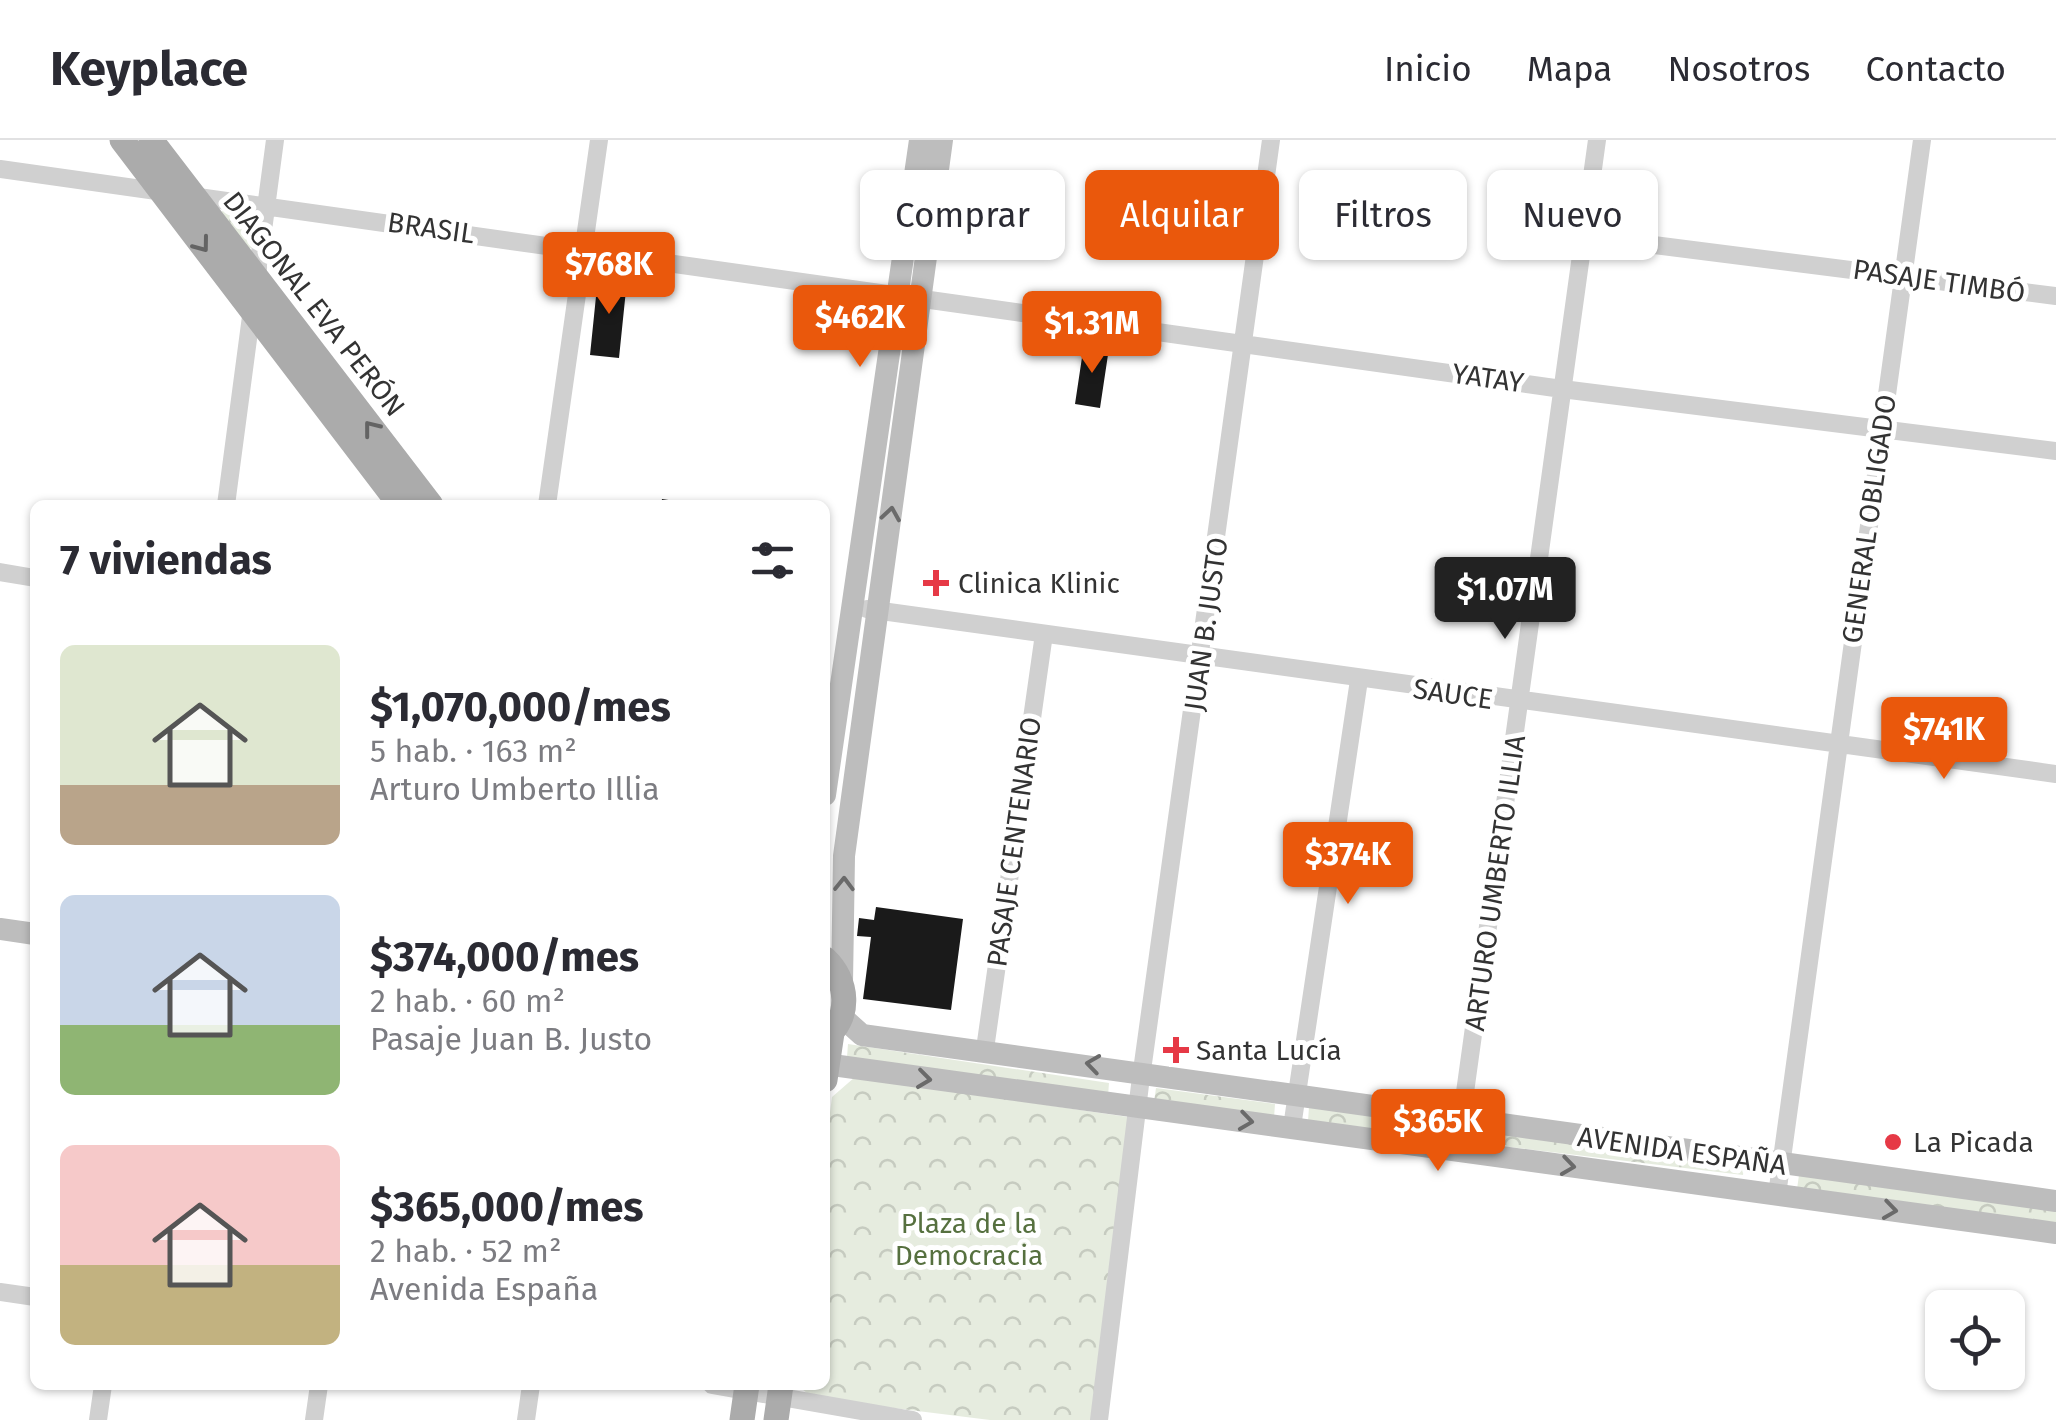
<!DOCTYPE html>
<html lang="es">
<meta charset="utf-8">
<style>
:root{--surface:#fff;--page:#f7f7f7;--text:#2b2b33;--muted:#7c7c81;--line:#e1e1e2;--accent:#ea580c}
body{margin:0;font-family:"Fira Sans",sans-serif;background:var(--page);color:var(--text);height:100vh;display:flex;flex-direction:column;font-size:38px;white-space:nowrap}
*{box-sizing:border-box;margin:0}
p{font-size:32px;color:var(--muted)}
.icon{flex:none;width:55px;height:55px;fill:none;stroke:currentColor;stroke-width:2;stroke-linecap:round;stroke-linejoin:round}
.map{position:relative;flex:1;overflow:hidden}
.details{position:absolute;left:30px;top:360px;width:800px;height:890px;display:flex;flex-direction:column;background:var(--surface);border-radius:15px;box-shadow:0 2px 8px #0004}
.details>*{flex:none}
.top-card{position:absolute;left:860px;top:30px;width:950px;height:90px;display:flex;gap:20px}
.controls{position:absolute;left:1925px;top:1150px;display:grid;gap:20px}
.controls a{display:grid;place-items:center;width:100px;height:100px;border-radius:15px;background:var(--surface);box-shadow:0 2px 8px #0004;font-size:50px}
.price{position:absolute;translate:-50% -85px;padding:0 22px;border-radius:10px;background:var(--accent);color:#fff;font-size:32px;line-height:65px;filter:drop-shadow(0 2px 5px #0008)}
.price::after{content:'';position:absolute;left:50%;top:60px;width:30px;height:22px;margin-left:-15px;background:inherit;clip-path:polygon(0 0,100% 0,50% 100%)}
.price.on{background:#222;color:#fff}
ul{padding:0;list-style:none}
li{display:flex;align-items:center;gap:30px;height:250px;padding:0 30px}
li span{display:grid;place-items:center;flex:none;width:280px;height:200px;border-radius:15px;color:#555}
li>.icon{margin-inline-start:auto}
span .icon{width:120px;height:120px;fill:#fffc;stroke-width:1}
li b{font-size:42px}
h2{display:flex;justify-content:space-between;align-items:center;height:120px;padding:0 30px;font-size:42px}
.tag{padding:0 35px;border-radius:15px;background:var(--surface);box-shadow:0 2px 8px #0004;font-size:35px;line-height:90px}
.tag.on{background:var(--accent);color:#fff}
header{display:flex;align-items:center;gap:60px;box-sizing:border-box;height:140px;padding:0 50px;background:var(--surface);border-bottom:2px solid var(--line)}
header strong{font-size:48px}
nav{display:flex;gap:55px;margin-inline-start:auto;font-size:35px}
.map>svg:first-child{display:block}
.park{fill:url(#park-crowns)}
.building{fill:#1a1a1a}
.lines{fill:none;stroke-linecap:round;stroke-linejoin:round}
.street{stroke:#d0d0d0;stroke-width:18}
.secondary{stroke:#bdbdbd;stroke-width:22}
.primary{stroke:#ababab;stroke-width:25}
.oneway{stroke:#636363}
.oneway2{stroke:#6a6a6a}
.poi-dot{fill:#e63946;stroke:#fff;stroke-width:4}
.labels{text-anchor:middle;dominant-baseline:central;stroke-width:10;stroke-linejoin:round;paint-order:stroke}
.street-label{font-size:28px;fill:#333;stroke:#fff}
.poi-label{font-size:28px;fill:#333;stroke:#fff;text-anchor:start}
.park-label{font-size:28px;fill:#56703f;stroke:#fff}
</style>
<header>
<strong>Keyplace</strong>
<nav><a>Inicio</a><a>Mapa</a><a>Nosotros</a><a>Contacto</a></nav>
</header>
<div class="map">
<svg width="2056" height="1280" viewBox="0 0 2056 1280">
<defs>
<pattern id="park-crowns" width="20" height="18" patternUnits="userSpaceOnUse" patternTransform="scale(2.5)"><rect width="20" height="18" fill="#e6ecdf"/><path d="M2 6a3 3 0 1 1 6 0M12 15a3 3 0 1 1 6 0" fill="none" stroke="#c6cbc0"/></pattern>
</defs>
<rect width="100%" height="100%" fill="#fff"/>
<path class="park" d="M226 67 255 76 253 108 244 109 219 75Z
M848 904 1109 943 1108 956 847 917Z
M855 937 1128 977 1093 1280H990L813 1258 797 1245H825V1010L832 957Z
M1156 948 1275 964 1274 978 1154 962Z
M1309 967 1429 983 1427 997 1308 981Z
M1494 990 1745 1021 1743 1035 1492 1005Z
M1799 1035 2056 1071V1085L1797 1049Z"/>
<path class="building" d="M598 137 627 140 619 218 590 215Z
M1084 204 1109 208 1100 268 1075 264Z
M662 359 688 363 687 365H661Z
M876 767 963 779 951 870 863 859 871 797 857 796 859 778 874 780Z"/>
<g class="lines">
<path class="street" d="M0 29 1562 249 2056 311
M1583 96 2056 156
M256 143 275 0
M226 365 252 169
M547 365 599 0
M0 432 35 438
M867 469 2056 634
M985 909 1044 494
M1292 987 1359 540
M1457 1010 1597 0
M1777 1055 1922 0
M0 1152 35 1157
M712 1245 913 1280
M98 1280 103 1245
M314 1280 319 1245
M526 1280 531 1245
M1099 1280 1140 945 1271 0"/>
<path class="secondary" d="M825 655 920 0
M0 789 35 794
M842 842 844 716 942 0
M842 877 862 895 2056 1061
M825 924 2056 1093"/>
<path class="primary" d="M122 0 400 365
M151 0 431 365
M825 819C848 840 852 878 825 898
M825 940 832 893
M742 1280 747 1245
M776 1280 781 1245"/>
</g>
<defs><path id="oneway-chevron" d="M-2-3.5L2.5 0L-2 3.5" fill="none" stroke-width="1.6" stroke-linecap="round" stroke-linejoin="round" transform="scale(2.5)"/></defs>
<g class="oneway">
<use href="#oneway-chevron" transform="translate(202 105) rotate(53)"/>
<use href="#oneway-chevron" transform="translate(371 288) rotate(-128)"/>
</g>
<g class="oneway2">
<use href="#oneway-chevron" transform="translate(891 374) rotate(-81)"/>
<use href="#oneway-chevron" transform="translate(844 744) rotate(-89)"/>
<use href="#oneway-chevron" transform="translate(1093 924) rotate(-172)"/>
<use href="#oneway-chevron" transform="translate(924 939) rotate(7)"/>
<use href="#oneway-chevron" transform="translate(1246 981) rotate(8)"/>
<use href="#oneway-chevron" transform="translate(1568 1026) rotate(8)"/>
<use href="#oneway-chevron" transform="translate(1890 1070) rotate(8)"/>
</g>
<g class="poi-dot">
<path d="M931 428h10v10h10v10h-10v10h-10v-10h-10v-10h10z"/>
<path d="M1171 895h10v10h10v10h-10v10h-10v-10h-10v-10h10z"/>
<circle cx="1893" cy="1002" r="10"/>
</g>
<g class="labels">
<g class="street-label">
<text transform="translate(431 88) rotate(8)">BRASIL</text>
<text transform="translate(1939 141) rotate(8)">PASAJE TIMBÓ</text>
<text transform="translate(314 164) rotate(52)">DIAGONAL EVA PERÓN</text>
<text transform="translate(1488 238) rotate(8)">YATAY</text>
<text transform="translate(1869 379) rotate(-82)">GENERAL OBLIGADO</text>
<text transform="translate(1206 484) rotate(-82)">JUAN B. JUSTO</text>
<text transform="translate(1453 554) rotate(8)">SAUCE</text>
<text transform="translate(1014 702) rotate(-82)">PASAJE CENTENARIO</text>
<text transform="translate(1495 743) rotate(-82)">ARTURO UMBERTO ILLIA</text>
<text transform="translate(1682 1011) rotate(8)">AVENIDA ESPAÑA</text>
</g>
<g class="poi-label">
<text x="958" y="443">Clinica Klinic</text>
<text x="1196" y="910">Santa Lucía</text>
<text x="1913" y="1002">La Picada</text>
</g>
<g class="park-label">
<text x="969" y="1083">Plaza de la<tspan x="969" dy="32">Democracia</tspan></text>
</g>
</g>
</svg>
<div class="controls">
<a><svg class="icon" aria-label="locate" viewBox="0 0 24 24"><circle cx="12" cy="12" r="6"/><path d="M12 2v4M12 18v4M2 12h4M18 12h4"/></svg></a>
</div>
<b class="price" style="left:609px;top:177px">$768K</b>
<b class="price" style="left:860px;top:230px">$462K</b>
<b class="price" style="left:1092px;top:236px">$1.31M</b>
<b class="price on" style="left:1505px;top:502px">$1.07M</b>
<b class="price" style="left:1944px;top:642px">$741K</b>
<b class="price" style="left:1348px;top:767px">$374K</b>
<b class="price" style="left:1438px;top:1034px">$365K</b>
<div class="top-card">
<a class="tag">Comprar</a>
<a class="tag on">Alquilar</a>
<a class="tag">Filtros</a>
<a class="tag">Nuevo</a>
</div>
<section class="details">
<h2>7 viviendas<svg class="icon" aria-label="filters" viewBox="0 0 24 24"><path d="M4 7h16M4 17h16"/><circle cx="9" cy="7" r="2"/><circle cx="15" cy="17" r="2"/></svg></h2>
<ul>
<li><span style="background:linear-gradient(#dfe7d0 70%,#b9a48a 0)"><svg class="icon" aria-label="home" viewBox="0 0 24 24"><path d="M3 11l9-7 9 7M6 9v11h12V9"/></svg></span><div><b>$1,070,000/mes</b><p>5 hab. · 163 m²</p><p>Arturo Umberto Illia</p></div></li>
<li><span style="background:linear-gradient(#c9d6e8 65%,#8fb573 0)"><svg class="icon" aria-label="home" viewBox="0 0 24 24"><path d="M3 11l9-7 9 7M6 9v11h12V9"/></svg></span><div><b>$374,000/mes</b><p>2 hab. · 60 m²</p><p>Pasaje Juan B. Justo</p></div></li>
<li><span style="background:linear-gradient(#f6c9c9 60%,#c2b280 0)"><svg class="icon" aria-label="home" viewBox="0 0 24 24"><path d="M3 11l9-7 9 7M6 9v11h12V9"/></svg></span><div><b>$365,000/mes</b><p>2 hab. · 52 m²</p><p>Avenida España</p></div></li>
</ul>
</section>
</div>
